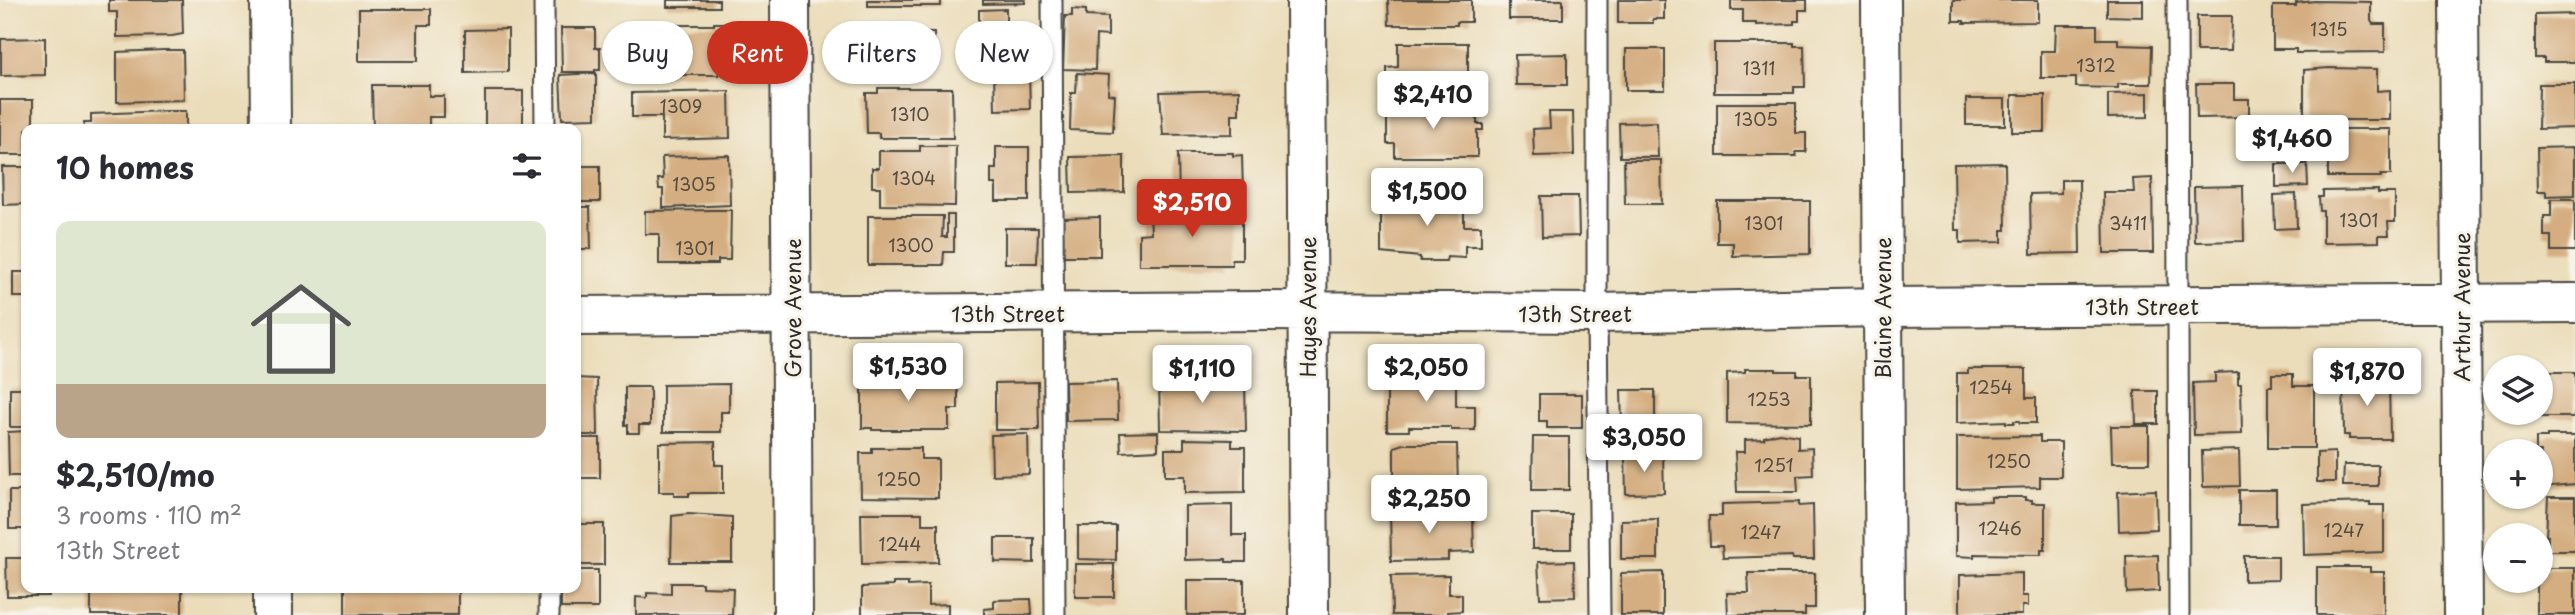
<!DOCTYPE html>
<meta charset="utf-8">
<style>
:root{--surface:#fff;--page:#f2f2f3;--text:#2b2b33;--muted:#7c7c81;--line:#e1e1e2;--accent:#c8321e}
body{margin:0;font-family:"Playpen Sans",sans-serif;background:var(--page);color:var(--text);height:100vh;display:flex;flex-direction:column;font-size:26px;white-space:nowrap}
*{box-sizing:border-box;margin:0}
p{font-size:23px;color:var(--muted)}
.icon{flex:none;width:38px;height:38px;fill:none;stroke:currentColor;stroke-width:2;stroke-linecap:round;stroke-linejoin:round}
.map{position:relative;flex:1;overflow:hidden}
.details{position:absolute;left:21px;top:124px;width:560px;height:469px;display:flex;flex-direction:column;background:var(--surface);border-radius:14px;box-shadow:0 2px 5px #0004}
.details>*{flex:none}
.top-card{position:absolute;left:602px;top:21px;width:665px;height:63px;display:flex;gap:14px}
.buttons{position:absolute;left:2483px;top:355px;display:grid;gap:14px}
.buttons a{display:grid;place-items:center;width:70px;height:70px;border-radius:50%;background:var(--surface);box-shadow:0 2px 5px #0004;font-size:35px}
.price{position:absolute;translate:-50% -60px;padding:0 16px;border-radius:7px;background:#fff;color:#222;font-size:23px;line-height:46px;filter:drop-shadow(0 2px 4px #0008)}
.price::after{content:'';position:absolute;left:50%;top:42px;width:21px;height:16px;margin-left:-10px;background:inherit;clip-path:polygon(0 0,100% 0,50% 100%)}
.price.active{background:var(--accent);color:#fff}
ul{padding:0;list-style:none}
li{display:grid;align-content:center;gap:14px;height:371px;padding:0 35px}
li+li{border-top:2px solid var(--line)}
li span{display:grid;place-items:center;height:217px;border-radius:14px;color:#555}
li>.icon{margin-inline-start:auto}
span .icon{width:126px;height:126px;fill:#fffc;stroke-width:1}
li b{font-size:30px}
h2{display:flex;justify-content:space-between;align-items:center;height:84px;padding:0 35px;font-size:30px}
.pill{padding:0 24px;border-radius:32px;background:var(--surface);box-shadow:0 2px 5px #0004;font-size:24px;line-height:63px}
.pill.active{background:var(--accent);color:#fff}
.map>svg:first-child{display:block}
.building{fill:#d4ad80}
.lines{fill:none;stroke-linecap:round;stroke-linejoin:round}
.service-casing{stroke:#484640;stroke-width:23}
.minor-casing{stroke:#484640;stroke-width:42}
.tertiary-casing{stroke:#484640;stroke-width:42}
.service{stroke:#fff;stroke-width:19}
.minor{stroke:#fff;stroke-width:38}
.tertiary{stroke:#fff;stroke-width:38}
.labels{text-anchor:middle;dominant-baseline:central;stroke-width:6;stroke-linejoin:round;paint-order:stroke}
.number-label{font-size:18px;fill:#554c40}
.street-label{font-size:21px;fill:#2b2b2b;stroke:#f7f3e8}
</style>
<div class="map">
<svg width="2575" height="615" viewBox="0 0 2575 615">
<rect width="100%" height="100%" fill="#f7f3e8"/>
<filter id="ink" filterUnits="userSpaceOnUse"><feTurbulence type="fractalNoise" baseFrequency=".0143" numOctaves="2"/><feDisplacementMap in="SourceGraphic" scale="14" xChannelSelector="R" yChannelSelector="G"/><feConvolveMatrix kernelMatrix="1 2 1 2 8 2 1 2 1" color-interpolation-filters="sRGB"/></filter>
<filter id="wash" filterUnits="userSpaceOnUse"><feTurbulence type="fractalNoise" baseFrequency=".00686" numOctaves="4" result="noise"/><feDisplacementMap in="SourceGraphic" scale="28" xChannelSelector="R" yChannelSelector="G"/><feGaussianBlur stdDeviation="1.57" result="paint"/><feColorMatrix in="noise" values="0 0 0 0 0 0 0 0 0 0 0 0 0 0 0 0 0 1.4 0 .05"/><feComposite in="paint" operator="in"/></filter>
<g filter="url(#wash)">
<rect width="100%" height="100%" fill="#ebddba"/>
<g id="blocks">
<path class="building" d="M109 0H182L183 34 172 36 117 37V12H109Z
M667 0H719V7H667Z
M868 0H941V6H868Z
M983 0H1025V3L983 4Z
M1388 0H1471V22H1457V25H1389Z
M1509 0H1563V19H1509Z
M1618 0H1664V19H1653V23H1618Z
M1731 0H1807V10H1799V21H1794V24L1756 25V23H1743V10H1731Z
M1953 0H2038V22L1964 23V21H1953Z
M2107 0H2143V17L2107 16Z
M2315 1 2371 2V21L2373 24H2385V52L2296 53V49H2273V6H2296V3Z
M359 9H431V25H418V61H359Z
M1006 9V25H979V10Z
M1072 9 1086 10V16L1108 17V36L1096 35 1095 70 1063 69 1065 16H1072Z
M2575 14V62H2544V58H2535V15Z
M2197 16H2232L2231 51H2197Z
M714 23H732V73H719V75H653V25H714Z
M2056 25H2097V39H2118V45L2152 46 2151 84H2118V88L2076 87V78H2041V51H2055Z
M861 27H914L915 33H934L935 66H914V71L861 72V66H856V31H861Z
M561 28H595V48H600V70H595V72H562Z
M508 29V72L465 73V30Z
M981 31H1018V69H980Z
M45 38V75L1 76V39Z
M1398 43H1468V89L1387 90V68L1398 67Z
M1714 43H1794V46H1804L1805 87H1794V93H1714Z
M1626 49H1665V90H1626Z
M164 50H183L184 100 117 102V52Z
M1567 54V85H1516L1515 55Z
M2329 68 2377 69V91L2390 90V120H2304V70Z
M994 72H1029L1030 109 995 110Z
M596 73V118L562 119 560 75Z
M1077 73 1109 75 1108 94 1115 95 1113 132 1070 130 1071 93H1076Z
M2196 84H2234V99H2249V117L2197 118Z
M2539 84H2575V128L2538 129Z
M372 85H429V96H444V117H429V130H373Z
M878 88H952L953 138H879V133H867L866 93H878Z
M1239 90V114H1232V134L1163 135 1160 92Z
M485 91H523V130H485Z
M729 91 730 138 662 140V117H632V93Z
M2148 93V117L2108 118V94Z
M2012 95H2045V132H2012Z
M1966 99H2005V125H1966Z
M0 100H33V130H26V155H0Z
M1717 103H1796V133H1806V152H1796V156H1717Z
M1387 105H1477V124H1483V130H1477V157H1395V144H1387Z
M167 111H186V130H84V123H91V114Z
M1549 112H1573L1574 155 1534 156 1533 129 1550 128Z
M1657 122 1658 157H1620L1619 123Z
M2328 129H2391V175H2381V177H2328Z
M920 146H956L955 206 880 205V187H872V168H879V151H920Z
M996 147H1029V201H996V184H991V169H996Z
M2575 147V195L2546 196V191H2538L2537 148Z
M1178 153H1233V156L1242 155 1243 194H1232V200L1179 201Z
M729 155 730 205 663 208V189H659L658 179H663L662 157Z
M1124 156V192L1071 193 1070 157Z
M1624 160H1661L1662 204H1625Z
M2005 163 2006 230H2002V242L1960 243V230H1955L1954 164Z
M2276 164H2307L2308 186 2276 187Z
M576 166H600V202H576Z
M2 167H26V204L3 205Z
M2152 178 2153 253H2104L2103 192H2134L2133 179Z
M2061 180H2079L2080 253 2031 254 2030 194 2061 193Z
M2243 186 2244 241 2195 242 2194 187Z
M2378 190V193H2395V222H2388L2389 235H2379V242L2323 243V211H2320L2319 197H2323V191Z
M2296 194 2297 228 2275 229 2274 195Z
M1541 196H1578L1579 236 1542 237Z
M1396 197 1464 198V226H1481V246H1465V258L1447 257 1446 261H1420V257L1381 253V201H1396Z
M2551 199H2575V251H2551V236H2544V216H2551Z
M1717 201H1810V254L1733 256V243H1717Z
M576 207H590L591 249H576Z
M715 210H731L730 260H718V264H659V234H645V211Z
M1232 211V214H1242V260H1232V265H1139V234L1151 233 1150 212Z
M947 215H954V252H944L943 265H868V216H943L942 237H947Z
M1100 217V256H1063L1062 218Z
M1005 228H1038L1037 263H1005Z
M13 272H26V297H13Z
M1745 369H1776V371H1797V375H1811V424L1727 423V373L1745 372Z
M1968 369H2026V398H2036V423H2020L2019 421H2014V423H2006V421L1957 423V373H1968Z
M2238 372V384H2241L2242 434 2194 435 2193 383 2215 382V373Z
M2548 372H2575V417H2536V413H2541V373Z
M2272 374H2293V386H2314V448H2268V386H2272Z
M895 375 947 376V387H957L958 393V409H949V430H872V428H862V382H872V377H895Z
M1398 376H1456V406H1475V430H1451V427H1409V431H1387V381H1398Z
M576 378 597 379 598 435H576Z
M1231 378V382H1245L1246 431 1160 430 1159 379Z
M2343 378H2389L2390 439H2349V435H2344Z
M1117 381 1118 420 1066 421 1065 382Z
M1038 382 1039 430H995V383Z
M729 384V412H721V432H663V385Z
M625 387H650V425H639V433H628V425H625Z
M10 388H26V427H10Z
M1621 390H1655V426L1622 427Z
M2135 391H2158V424H2136Z
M1539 394H1582V428H1547V421H1539Z
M2111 426H2149V463H2112Z
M26 431V476H9L8 432Z
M1158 432V450L1121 452 1120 433Z
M1779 433 1798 436V449L1812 448 1813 475 1797 476 1798 492H1737L1735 452H1745V440L1764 439V437Z
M1028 434 1029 474 992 475 991 435Z
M2547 435H2575V484L2541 487V452H2536V438H2547Z
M2040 436V442H2061V477H2040V487L1957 489V437Z
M1533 437H1569V490H1532Z
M576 438H600V478H576Z
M1184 439 1232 440V447H1245V492L1185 493V476H1165V449H1184Z
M715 442V465H723V493H689V496H674V492H659V443Z
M1403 444H1457L1458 492 1394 493V447Z
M872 448H921V459H938V498L861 497 860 453H872Z
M2239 450 2240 486 2203 487 2202 451Z
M2335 452V482H2317V453Z
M1663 454 1664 493 1626 494 1625 455Z
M2344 465H2378V486H2343Z
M2156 490 2157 529 2119 531 2118 492Z
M2239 490H2276V525H2239Z
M9 491H26V529H9Z
M1991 497H2025V500H2032V503H2045V550H2041V555L1974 554V557L1956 556V502L1991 501Z
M2548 497H2575V551H2548V536H2546Z
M1799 502V506L1813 505 1814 559H1793L1792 556 1723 558 1722 546H1710L1709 516H1722V504Z
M2370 502V505H2384V552L2304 555 2303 504Z
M1232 505V535H1246V562H1226V559L1185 560V506Z
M1448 509V518L1473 517 1474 552 1448 553V560L1391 561 1390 510Z
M861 513H922V524H938V562L862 564Z
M689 514 732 517V562H671L672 516Z
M1532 514H1571V549H1532Z
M1658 519V559H1621V520Z
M576 524H604V565H576Z
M1078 526H1116V560L1078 559Z
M995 538H1034V563L995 562Z
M2158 555 2159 591 2127 593 2126 556Z
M2244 556H2278V580L2244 581Z
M6 558H26V588H49V596H7Z
M1574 561 1575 597 1540 598 1538 562Z
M1075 564H1114V597H1075Z
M2317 567H2370V572H2384V615H2317Z
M2548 568H2575V615H2537V581H2541V570H2548Z
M576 570H598V608H561V588H576Z
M1663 572V615H1621V573Z
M1748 573H1815V608H1805V615H1728L1727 593H1749Z
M2022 573V596H2028V606H2022V615H1960V575Z
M1449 575V594H1462V611L1448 612V615H1392L1391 576Z
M1187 580H1244V615H1187Z
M671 583H702V587L733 588 732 615H636V597L647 598V593L671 594Z
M893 583H908V586L928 585V605L948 604V615H862V587L893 586Z
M91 588H182V615H91Z
M345 588H458V615H345Z
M1031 599 1032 615H984V609L994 608V600Z"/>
</g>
</g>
<g filter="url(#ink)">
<use href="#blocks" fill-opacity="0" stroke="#484640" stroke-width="2"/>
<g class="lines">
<defs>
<path id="service" d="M544 0 545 130
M1052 0 1055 615
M1597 0V313L1600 615
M2177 0 2179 615
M549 588V615"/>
<path id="minor" d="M790 0 793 615
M1306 0 1309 615
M1881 0 1885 615
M2459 0 2463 615
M576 316 1266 311 1597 313 1882 307 2575 303"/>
<path id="tertiary" d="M270 0 271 130
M273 588V615"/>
</defs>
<use href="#service" class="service-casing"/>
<use href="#minor" class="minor-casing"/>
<use href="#tertiary" class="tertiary-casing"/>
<use href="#service" class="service"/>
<use href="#minor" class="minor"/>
<use href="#tertiary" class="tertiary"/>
</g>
</g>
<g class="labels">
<g class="number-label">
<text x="2329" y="28">1315</text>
<text x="2096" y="64">1312</text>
<text x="1759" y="67">1311</text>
<text x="681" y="105">1309</text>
<text x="910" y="113">1310</text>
<text x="1756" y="118">1305</text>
<text x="914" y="177">1304</text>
<text x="694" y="183">1305</text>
<text x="2359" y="219">1301</text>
<text x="1764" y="222">1301</text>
<text x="2128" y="222">3411</text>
<text x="911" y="244">1300</text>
<text x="695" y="247">1301</text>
<text x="1991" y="386">1254</text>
<text x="1769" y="398">1253</text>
<text x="2009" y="460">1250</text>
<text x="1774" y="464">1251</text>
<text x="899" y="478">1250</text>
<text x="2000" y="527">1246</text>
<text x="2344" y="529">1247</text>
<text x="1761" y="531">1247</text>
<text x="900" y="543">1244</text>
</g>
<g class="street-label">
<text x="2142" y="306">13th Street</text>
<text transform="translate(1307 307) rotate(-90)">Hayes Avenue</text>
<text transform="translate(2461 307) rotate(-90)">Arthur Avenue</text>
<text transform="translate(792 308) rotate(-90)">Grove Avenue</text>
<text transform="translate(1882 308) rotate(-90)">Blaine Avenue</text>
<text x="1008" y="313">13th Street</text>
<text x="1575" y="313">13th Street</text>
</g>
</g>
</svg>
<div class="buttons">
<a><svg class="icon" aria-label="layers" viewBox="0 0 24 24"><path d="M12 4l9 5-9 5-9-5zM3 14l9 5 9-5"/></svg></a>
<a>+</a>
<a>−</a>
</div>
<b class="price" style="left:1433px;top:131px">$2,410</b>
<b class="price" style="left:2292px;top:175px">$1,460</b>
<b class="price" style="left:1427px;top:228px">$1,500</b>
<b class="price active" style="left:1192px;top:239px">$2,510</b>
<b class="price" style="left:908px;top:403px">$1,530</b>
<b class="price" style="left:1426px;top:404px">$2,050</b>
<b class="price" style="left:1202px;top:405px">$1,110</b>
<b class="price" style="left:2367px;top:408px">$1,870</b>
<b class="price" style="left:1644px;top:474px">$3,050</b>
<b class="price" style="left:1429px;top:535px">$2,250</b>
<div class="top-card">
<a class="pill">Buy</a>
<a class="pill active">Rent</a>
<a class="pill">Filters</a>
<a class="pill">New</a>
</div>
<section class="details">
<h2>10 homes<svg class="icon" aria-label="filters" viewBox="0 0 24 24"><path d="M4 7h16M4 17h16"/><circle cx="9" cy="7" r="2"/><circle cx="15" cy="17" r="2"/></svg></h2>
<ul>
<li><span style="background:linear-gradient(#dfe7d0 75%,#b9a48a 0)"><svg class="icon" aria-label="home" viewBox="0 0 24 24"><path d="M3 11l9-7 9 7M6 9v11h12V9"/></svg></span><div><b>$2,510/mo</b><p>3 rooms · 110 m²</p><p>13th Street</p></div></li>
</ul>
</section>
</div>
